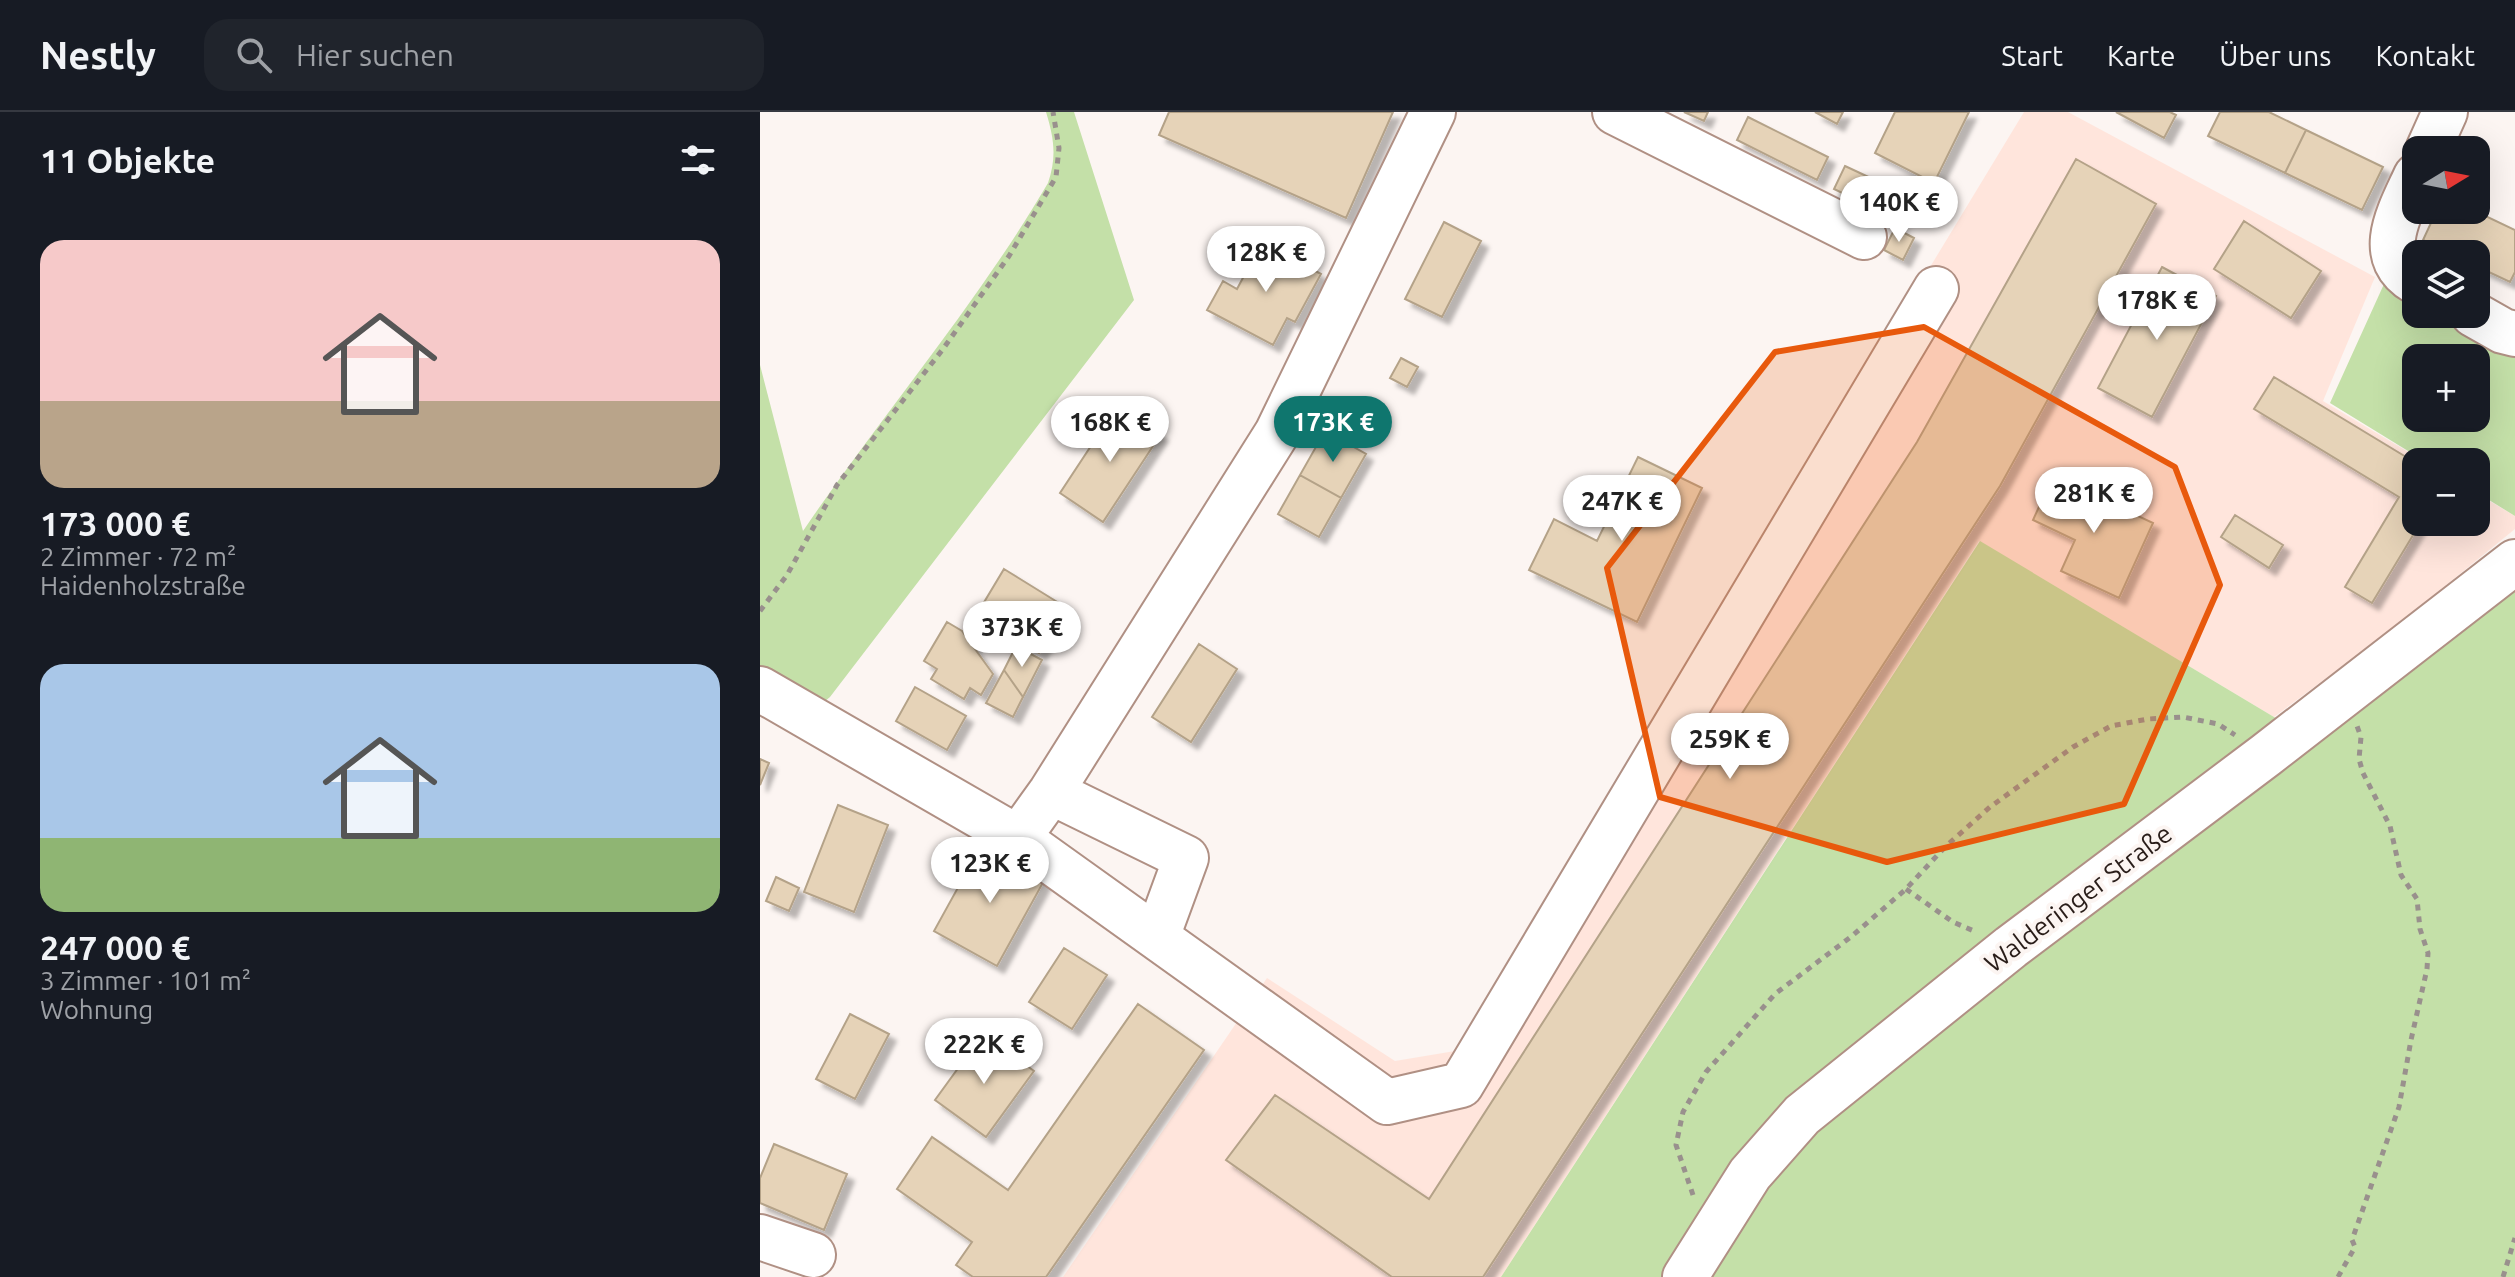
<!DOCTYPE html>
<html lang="de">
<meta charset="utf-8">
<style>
:root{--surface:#171b24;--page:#20242c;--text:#f1f3f6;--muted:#9ea1a6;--line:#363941;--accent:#0f766e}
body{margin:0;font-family:Ubuntu,sans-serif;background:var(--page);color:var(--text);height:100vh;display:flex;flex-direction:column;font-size:30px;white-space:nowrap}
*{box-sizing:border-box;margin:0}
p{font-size:26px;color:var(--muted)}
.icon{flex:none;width:44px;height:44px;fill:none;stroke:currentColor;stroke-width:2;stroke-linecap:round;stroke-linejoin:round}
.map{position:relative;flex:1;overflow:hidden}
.sheet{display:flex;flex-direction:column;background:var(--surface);width:760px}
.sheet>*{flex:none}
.needle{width:52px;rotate:80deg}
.fabs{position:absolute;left:1642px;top:24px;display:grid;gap:16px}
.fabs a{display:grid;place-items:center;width:88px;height:88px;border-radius:16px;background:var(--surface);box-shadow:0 8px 32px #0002;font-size:40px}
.price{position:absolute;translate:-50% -68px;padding:0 18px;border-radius:28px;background:#fff;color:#222;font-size:26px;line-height:52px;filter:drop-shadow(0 2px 4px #0008)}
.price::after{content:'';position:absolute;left:50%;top:48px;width:24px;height:18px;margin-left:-12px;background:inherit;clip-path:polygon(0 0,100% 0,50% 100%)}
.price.on{background:var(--accent);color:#fff}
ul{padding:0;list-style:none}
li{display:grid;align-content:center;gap:16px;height:424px;padding:0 40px}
li span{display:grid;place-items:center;height:248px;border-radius:24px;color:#555}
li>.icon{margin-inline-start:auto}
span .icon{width:144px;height:144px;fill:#fffc;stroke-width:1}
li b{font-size:34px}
h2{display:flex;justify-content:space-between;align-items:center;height:96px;padding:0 40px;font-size:34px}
header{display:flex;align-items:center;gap:48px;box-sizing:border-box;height:112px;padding:0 40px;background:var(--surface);border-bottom:2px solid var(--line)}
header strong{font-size:38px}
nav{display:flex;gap:44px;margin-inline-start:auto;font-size:28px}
.search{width:560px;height:72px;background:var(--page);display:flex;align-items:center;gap:20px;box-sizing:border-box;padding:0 28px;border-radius:24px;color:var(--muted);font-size:30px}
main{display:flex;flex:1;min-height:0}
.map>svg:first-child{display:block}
.built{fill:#ffe5dc}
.green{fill:#c4e0a8;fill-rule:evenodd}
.building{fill:#e6d3b8;stroke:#b4a288;stroke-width:2;filter:url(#shadow)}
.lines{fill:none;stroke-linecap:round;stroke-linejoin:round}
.minor-casing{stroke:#b09084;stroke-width:48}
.path{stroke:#99908d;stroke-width:5;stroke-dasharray:6 6;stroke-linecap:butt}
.minor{stroke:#fff;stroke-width:44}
.marked{fill:#e8590c;fill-opacity:0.2;stroke:#e8590c;stroke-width:6;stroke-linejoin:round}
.labels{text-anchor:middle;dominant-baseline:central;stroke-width:8;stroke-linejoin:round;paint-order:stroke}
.street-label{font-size:26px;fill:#291d19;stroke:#fcf5f2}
</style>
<header>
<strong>Nestly</strong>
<div class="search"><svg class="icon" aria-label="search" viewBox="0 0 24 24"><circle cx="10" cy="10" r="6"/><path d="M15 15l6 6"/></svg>Hier suchen</div>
<nav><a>Start</a><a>Karte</a><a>Über uns</a><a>Kontakt</a></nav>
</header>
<main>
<section class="sheet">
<h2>11 Objekte<svg class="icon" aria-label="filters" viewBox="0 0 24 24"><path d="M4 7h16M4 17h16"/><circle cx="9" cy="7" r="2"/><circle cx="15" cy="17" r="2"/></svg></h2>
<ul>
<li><span style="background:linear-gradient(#f6c9c9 65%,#b9a48a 0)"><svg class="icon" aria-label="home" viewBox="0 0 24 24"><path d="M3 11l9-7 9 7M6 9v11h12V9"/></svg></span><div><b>173 000 €</b><p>2 Zimmer · 72 m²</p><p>Haidenholzstraße</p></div></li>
<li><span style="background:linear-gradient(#a9c7e8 70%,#8fb573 0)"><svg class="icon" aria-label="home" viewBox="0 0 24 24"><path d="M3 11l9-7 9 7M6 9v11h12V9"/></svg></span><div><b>247 000 €</b><p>3 Zimmer · 101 m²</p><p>Wohnung</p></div></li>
</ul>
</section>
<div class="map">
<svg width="1755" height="1165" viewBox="0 0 1755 1165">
<defs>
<filter id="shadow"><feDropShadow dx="7" dy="7" stdDeviation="2" flood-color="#0004"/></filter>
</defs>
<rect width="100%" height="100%" fill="#fcf5f2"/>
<path class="built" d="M1264 0H1308L1615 165 1563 289 1665 350H1656V410H1716V381L1755 404V417L1631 518 1514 605 1219 429 741 1165H303L507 866 635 949 695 939Z"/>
<path class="green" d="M286 0H314L374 188 70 585 58 595 0 563V253L43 419C123 301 216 194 288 71 297 45 294 26 286 0Z
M1629 161 1656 176V202H1703L1755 231V404L1716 380V350H1666L1570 291ZM1656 246H1716V306H1656Z
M1220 429 1514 605 1543 627 1755 473V1165H741Z"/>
<path class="building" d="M409 0H633L586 106 399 23Z
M924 0H948L944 9Z
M1055 0H1083L1077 12Z
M1135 0H1209L1174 71 1115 41Z
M1356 0H1410L1416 3 1404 26Z
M1460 0H1509L1546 18 1525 61 1448 24Z
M988 5 1068 45 1057 68 977 28Z
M1546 18 1623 55 1602 98 1525 61Z
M1316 47 1396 92 1240 374 723 1165H632L466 1048 515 983 669 1087 1157 330Z
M1085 54 1147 83 1136 107 1074 77Z
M1677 98H1713L1755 118V160L1750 170 1716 154V142H1691L1663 128Z
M1484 109 1561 159 1531 206 1454 157Z
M684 110 721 129 682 205 645 187Z
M1135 116 1154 126 1143 148 1124 138Z
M502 130 561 162 535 210 527 206 513 233 447 198 463 169 477 177Z
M1402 155 1456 184 1392 305 1338 276Z
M641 246 658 255 647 275 630 266Z
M1514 265 1656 351V410H1661L1612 491 1585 475 1639 385 1494 297Z
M358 293 401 322 343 410 300 381Z
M565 319 606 342 581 386 540 363Z
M878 345 942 376 877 510 769 458 794 407 837 429Z
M540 363 581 386 559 425 518 402Z
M1293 364 1393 411 1359 486 1301 459 1315 428 1273 408Z
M1475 403 1523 433 1509 456 1461 425Z
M244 457 307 496 279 541 217 502Z
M187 510 202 519 233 562 221 583 210 576 204 587 171 567 177 557 164 549Z
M439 532 477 557 431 630 392 605Z
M256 534 282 548 263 585 244 558Z
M244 558 263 585 253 605 226 591Z
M155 575 206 604 187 638 136 609Z
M0 647 9 651 0 673Z
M78 693 128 713 94 800 44 780Z
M222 732 285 767 237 854 174 819Z
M16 765 39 776 29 799 6 789Z
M304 836 347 863 312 917 269 890Z
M378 892 444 938 286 1165H213L196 1153 212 1130 137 1077 172 1025 248 1078Z
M90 902 129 922 95 987 56 967Z
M223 922 274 959 226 1025 175 988Z
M14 1032 87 1062 64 1118 0 1091V1066Z"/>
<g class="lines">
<defs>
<path id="minor" d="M855 0 1104 125
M1668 38 1685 0
M1656 64C1641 97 1612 145 1656 170
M1713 202 1743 219 1755 222
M0 577 258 726 627 990 701 973 1176 177
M291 680 426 746 397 825
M258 726 291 680 517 321 673 0
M0 1125 53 1143
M925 1165 990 1062 1042 1003 1251 835 1506 643 1755 450"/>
</defs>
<use href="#minor" class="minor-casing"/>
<path class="path" d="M0 499 27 463 77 373 183 237 249 144 296 65 299 36 293 0
M1146 777 1193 810 1214 819
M933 1083 916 1033 923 1000 946 960 1015 882 1092 824 1146 777 1185 735 1230 695 1313 635 1351 614 1388 607 1423 605 1458 612 1475 623
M1578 1165 1595 1135 1592 1128 1639 995 1651 928 1667 857 1668 841 1660 817 1657 787 1641 763 1630 714 1603 661 1599 647 1601 625 1597 614
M1743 1165 1755 1126"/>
<use href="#minor" class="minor"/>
</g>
<path class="marked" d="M1164 215 1415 355 1460 473 1364 692 1127 750 900 685 847 456 1015 240Z"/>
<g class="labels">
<g class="street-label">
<text transform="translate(1318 786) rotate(-37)">Walderinger Straße</text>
</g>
</g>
</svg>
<div class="fabs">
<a><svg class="needle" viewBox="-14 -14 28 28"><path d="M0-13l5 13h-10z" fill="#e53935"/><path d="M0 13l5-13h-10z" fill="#9ea1a6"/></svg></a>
<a><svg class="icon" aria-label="layers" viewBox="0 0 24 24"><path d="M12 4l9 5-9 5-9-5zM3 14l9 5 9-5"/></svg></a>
<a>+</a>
<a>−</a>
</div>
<b class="price" style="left:1139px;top:132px">140K €</b>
<b class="price" style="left:506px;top:182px">128K €</b>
<b class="price" style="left:1397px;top:230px">178K €</b>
<b class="price" style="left:350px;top:352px">168K €</b>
<b class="price on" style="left:573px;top:352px">173K €</b>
<b class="price" style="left:1334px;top:423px">281K €</b>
<b class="price" style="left:862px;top:431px">247K €</b>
<b class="price" style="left:262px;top:557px">373K €</b>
<b class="price" style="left:970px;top:669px">259K €</b>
<b class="price" style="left:230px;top:793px">123K €</b>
<b class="price" style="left:224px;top:974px">222K €</b>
</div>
</main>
